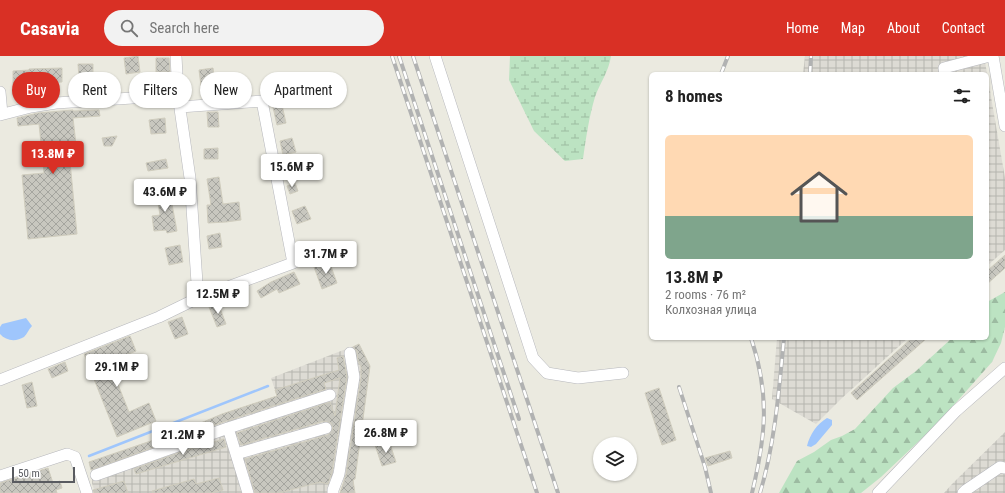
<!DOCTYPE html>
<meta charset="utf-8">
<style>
:root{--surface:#fff;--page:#f2f2f2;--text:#222;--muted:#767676;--accent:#d93025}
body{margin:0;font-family:"Roboto Condensed",sans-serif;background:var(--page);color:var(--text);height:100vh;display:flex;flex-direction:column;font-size:15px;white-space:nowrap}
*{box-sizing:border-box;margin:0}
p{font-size:13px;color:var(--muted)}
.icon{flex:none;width:22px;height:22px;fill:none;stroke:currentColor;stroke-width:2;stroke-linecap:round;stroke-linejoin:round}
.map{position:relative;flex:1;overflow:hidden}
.drawer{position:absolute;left:649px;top:16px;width:340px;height:268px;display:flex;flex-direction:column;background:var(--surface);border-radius:6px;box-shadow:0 1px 3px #0004}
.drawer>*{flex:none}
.guide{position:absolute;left:12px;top:16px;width:380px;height:36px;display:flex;gap:8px}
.tools{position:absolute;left:593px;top:381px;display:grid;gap:8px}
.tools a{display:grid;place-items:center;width:44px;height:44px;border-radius:50%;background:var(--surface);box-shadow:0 1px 3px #0004;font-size:20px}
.scale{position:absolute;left:12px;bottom:10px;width:63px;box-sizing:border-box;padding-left:4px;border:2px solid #595b60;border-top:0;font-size:11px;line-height:14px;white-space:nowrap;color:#595b60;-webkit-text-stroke:3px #fff;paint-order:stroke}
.price{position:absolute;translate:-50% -34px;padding:0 9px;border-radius:4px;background:#fff;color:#222;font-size:13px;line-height:26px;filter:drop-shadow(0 1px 2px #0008)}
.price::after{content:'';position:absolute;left:50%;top:24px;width:12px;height:9px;margin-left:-6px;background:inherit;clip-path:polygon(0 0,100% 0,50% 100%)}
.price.active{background:var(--accent);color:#fff}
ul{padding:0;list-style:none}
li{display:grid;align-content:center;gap:8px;height:212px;padding:0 16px}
li span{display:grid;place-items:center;height:124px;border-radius:6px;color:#555}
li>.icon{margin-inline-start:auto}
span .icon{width:72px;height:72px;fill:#fffc;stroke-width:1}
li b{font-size:17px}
h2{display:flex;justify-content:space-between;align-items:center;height:48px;padding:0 16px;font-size:17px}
.pill{padding:0 14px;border-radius:18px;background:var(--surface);box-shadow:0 1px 3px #0004;font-size:14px;line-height:36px}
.pill.active{background:var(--accent);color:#fff}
header{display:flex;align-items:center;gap:24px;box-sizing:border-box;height:56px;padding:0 20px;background:var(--accent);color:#fff}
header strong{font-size:19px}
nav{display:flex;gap:22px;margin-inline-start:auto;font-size:14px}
.search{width:280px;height:36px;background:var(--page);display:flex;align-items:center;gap:10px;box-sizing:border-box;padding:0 14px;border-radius:22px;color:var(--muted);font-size:15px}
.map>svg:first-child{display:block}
.industrial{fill:url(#industrial-grid)}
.forest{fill:url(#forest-firs)}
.wetland{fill:url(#wetland-marsh)}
.water{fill:#9fc6fc}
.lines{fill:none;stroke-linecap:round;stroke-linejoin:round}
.stream{stroke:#9fc6fc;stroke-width:2.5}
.building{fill:url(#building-cross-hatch);stroke:#d0cdbe}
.minor-casing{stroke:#b6b7bc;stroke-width:12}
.minor{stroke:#fff;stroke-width:11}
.rail-casing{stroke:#b1b2b2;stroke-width:4}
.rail{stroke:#fff;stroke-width:2.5;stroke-dasharray:8;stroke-linecap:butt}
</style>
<header>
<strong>Casavia</strong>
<div class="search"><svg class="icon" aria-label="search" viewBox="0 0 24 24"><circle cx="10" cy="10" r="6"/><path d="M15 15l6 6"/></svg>Search here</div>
<nav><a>Home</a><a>Map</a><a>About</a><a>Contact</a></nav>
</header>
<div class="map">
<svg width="1005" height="437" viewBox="0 0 1005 437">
<defs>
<pattern id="industrial-grid" width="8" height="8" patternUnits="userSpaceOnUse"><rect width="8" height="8" fill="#dddbd4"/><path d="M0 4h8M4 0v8" fill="none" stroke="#b6b5af"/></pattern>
<pattern id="forest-firs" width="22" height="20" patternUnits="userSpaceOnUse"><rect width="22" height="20" fill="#bce3c2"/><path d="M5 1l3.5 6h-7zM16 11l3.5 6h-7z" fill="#9cbba1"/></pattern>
<pattern id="wetland-marsh" width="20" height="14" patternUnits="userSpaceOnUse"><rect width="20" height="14" fill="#bce3c2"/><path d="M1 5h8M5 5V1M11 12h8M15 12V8" fill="none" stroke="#9cbba1"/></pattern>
<pattern id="building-cross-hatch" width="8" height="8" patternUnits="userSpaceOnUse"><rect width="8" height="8" fill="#c8c7bf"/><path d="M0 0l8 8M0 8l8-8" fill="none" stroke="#a5a59f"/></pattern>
</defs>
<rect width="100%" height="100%" fill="#ebeae0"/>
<path class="industrial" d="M805 0H984L1005 122V194L987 210V18H803Z
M777 282H908L842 342 816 368 772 343Z
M359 288 370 310 355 423 338 426 339 437H95L92 427V415L89 406 189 372 222 358 277 340 271 322Z
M1005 376V437H944L952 428Z"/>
<path class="forest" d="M1005 236V271L1001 287 992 306 937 368 881 421 861 437H779L797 405 814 396 831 384 842 380 855 373 893 332 916 315 952 282H987V246Z"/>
<path class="wetland" d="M510 0H611C609 15 600 27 595 41 589 61 586 82 583 103L565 105 534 75 509 24Z"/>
<path class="water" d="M26 262 32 270C29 273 27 278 24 281 16 286 6 285 0 278V271L2 268Z
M827 362 832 364V369L816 388 811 391 807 390C810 378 817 368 827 362Z"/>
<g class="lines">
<path class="stream" d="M89 400 268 330"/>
</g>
<path class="building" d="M138 0 140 16 126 18 124 2Z
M156 2H169L170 16H156Z
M78 8H93V22H79Z
M62 12V26L41 27V30L30 31V29H13V15L29 14V13Z
M213 12 215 28 201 30 199 14Z
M282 49 286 67 277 69 273 51Z
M73 54V55L99 54 100 60 73 62 78 106H70L77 178 28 183 22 119 44 117 39 68 18 70 17 62 38 57Z
M207 56H218L219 71H208Z
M165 62 166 77 151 78 149 64Z
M117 80 112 90H104L102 82Z
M292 82 296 96 283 99 280 85Z
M218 92V103H204V93Z
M166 103 168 112 148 115 146 107Z
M219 121 223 148 239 146 241 164 226 166 208 167 207 149H211L207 123Z
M295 127 298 135 290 138 287 130Z
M169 132 177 175 167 177 166 174 154 175 152 160 160 159 156 135Z
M305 150 311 163 297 168 292 155Z
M220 177 222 191 209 193 207 180Z
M180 189 183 206 169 209 165 192Z
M1005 199V212L987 228V215Z
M329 205 337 227 322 233 314 211Z
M294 216 300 228 279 237 277 233 261 242 257 235 271 226Z
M218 247 226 268 217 271 209 251Z
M182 261 188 278 175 283 168 266Z
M130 280 136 295 109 306 129 356 149 347 156 365 117 381 84 298Z
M912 282H927L857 344 851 337Z
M359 288 370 310 355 423 353 424 355 437H340L346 419 361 322V310L358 305 357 295 353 291Z
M343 300 347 321 332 416 328 428 320 426 279 437H255L245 403 328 379 333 373 331 367 324 365 241 389 237 377 330 346 335 360 340 322 324 327 326 333 226 365 91 414 89 406 189 372 222 358 277 340 275 334 339 314 337 302Z
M65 306 68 315 52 322 48 313Z
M32 326 37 350 27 352 22 329Z
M659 332 676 384 662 389 645 337Z
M224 383 226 391 136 418 134 413 183 395Z
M389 385 396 406 382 410 375 389Z
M730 395 732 402 708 410 705 402Z
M48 412 53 427 60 425 62 432 56 434 57 437H0V427Z
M219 422 223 434 211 437H153L152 435 194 423 196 428Z
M124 425 128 437H94L93 434Z"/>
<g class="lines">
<defs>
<path id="minor" d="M176 0 178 39 190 122 198 242
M435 0 533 302 547 317 578 322 623 317
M993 0 1005 70
M945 18 944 12 990 0
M0 36 2 58
M0 59 31 51 56 47 178 39
M0 324 159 261 198 242 293 207 262 45 180 51
M228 372 330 339
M236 398 326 372
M96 419 228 372 248 437
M0 420 67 398 75 401 87 437
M333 437V434L339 418 354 321 350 297
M878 437 956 355 1005 312
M963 437 966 434 1000 411 1005 412"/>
</defs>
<use href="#minor" class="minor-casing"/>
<use href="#minor" class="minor"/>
<defs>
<path id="rail" d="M392 0 537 437
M399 0 519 363
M413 0 558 437
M721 18 728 0
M810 18 811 0
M751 282C770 339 766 379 752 437
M679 331 705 411 711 437
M760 437C775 387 779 334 784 282"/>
</defs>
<use href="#rail" class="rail-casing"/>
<use href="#rail" class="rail"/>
</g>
</svg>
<div class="tools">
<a><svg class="icon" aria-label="layers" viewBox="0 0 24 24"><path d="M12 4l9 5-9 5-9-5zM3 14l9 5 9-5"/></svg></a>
</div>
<div class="scale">50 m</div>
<b class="price active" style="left:53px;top:119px">13.8M ₽</b>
<b class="price" style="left:292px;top:132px">15.6M ₽</b>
<b class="price" style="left:165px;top:157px">43.6M ₽</b>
<b class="price" style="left:326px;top:219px">31.7M ₽</b>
<b class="price" style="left:218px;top:259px">12.5M ₽</b>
<b class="price" style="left:117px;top:332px">29.1M ₽</b>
<b class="price" style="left:386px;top:398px">26.8M ₽</b>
<b class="price" style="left:183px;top:400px">21.2M ₽</b>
<div class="guide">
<a class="pill active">Buy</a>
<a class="pill">Rent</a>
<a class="pill">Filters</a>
<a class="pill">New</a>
<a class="pill">Apartment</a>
</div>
<section class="drawer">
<h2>8 homes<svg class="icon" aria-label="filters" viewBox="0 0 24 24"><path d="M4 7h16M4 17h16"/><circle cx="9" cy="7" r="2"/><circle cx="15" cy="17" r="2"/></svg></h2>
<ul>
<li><span style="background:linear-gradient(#ffd9b3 65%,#7fa58c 0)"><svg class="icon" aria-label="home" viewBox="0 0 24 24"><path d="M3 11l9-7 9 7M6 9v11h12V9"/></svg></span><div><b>13.8M ₽</b><p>2 rooms · 76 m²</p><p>Колхозная улица</p></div></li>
</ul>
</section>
</div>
